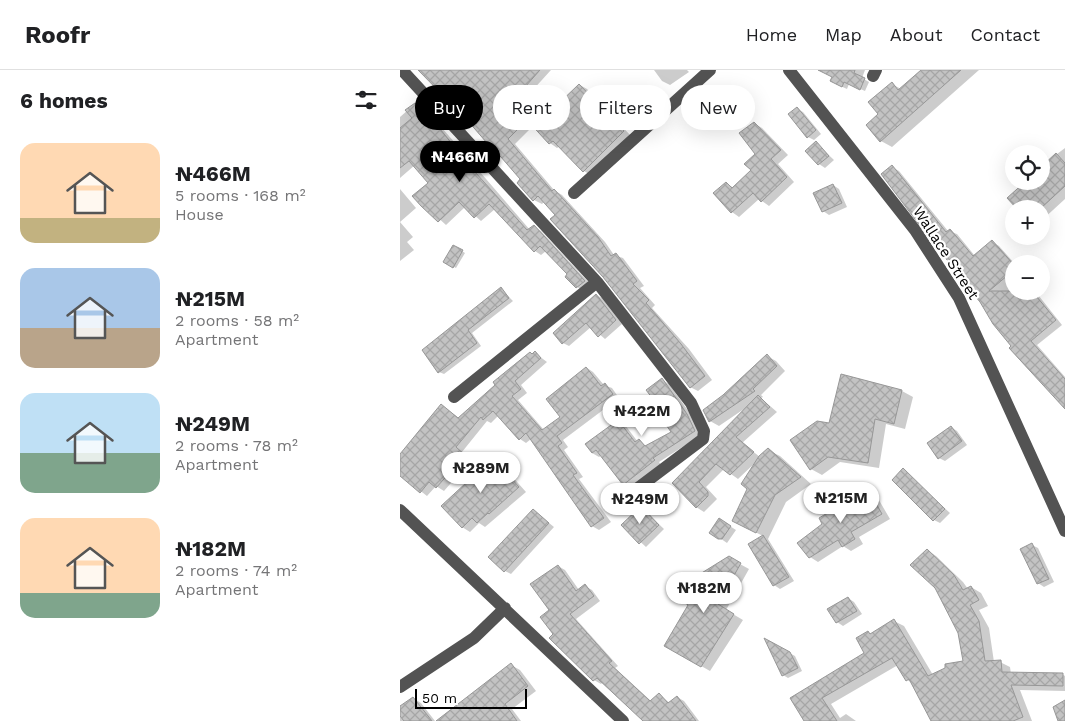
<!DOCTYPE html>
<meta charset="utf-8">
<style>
:root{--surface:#fff;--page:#f6f6f6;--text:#202124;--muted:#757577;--line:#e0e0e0;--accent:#000}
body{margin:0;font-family:"Work Sans",sans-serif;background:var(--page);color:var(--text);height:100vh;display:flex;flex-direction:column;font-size:19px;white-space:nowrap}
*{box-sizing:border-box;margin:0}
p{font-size:16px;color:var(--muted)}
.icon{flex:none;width:28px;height:28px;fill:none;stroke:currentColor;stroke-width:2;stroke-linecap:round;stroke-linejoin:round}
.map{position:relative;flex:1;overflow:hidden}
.side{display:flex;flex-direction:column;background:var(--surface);width:400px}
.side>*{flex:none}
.hud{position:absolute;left:15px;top:15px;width:475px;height:45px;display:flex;gap:10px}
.fabs{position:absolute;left:605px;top:75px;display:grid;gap:10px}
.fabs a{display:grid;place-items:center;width:45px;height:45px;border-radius:50%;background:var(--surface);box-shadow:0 5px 20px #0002;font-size:25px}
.scale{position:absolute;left:15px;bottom:12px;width:112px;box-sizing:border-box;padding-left:5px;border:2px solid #000;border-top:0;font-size:14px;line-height:18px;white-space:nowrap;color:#000;-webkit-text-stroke:4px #fff;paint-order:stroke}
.price{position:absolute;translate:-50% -42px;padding:0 11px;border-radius:18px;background:#fff;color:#222;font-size:16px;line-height:32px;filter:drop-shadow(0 1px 2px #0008)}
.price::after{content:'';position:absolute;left:50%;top:30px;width:15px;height:11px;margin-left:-8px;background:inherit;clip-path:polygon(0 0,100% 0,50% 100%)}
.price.selected{background:var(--accent);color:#fff}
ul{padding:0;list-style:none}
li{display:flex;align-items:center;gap:15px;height:125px;padding:0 20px}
li span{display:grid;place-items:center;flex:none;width:140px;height:100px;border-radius:15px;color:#555}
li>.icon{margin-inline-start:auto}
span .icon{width:60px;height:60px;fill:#fffc;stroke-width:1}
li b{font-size:21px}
h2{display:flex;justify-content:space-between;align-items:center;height:60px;padding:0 20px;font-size:21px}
.pill{padding:0 18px;border-radius:22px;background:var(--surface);box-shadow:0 5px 20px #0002;font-size:18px;line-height:45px}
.pill.selected{background:var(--accent);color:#fff}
header{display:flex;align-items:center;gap:30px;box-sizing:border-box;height:70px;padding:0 25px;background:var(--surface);border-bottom:1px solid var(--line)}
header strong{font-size:24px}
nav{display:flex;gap:28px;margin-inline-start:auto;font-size:18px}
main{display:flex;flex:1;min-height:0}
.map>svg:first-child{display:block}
.shadow{fill:#0003}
.building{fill:url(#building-cross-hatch);stroke:#979797}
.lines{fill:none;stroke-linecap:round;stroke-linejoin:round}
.minor{stroke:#535353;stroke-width:12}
.labels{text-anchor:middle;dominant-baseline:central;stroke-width:4.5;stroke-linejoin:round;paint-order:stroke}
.street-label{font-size:15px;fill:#000;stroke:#fff}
</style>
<header>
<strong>Roofr</strong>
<nav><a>Home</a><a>Map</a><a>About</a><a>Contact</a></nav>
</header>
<main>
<section class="side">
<h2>6 homes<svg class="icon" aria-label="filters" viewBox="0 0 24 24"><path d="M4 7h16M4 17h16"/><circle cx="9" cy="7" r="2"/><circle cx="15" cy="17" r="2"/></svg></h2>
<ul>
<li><span style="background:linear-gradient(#ffd9b3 75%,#c2b280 0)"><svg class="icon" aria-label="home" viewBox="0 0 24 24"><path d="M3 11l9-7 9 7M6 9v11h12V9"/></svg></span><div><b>₦466M</b><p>5 rooms · 168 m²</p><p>House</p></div></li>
<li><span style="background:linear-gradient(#a9c7e8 60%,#b9a48a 0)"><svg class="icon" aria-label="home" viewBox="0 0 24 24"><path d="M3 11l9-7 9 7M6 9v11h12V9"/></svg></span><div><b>₦215M</b><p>2 rooms · 58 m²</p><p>Apartment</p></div></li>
<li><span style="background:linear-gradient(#bfe0f5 60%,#7fa58c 0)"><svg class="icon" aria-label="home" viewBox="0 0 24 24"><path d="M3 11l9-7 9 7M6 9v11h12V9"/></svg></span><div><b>₦249M</b><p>2 rooms · 78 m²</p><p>Apartment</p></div></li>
<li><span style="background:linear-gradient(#ffd9b3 75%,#7fa58c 0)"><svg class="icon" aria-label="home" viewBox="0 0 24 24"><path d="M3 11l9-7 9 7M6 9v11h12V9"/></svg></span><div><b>₦182M</b><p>2 rooms · 74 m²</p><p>Apartment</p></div></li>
</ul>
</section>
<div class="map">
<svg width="665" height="651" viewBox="0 0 665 651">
<defs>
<pattern id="building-cross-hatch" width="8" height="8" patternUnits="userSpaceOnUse" patternTransform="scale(1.25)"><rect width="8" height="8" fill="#c3c3c3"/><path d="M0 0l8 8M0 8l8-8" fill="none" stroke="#a6a6a6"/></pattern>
</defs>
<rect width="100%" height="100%" fill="#fff"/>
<path class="shadow" d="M20 0H151L131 22 152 42 180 15 187 19 231 66 192 106 184 101 160 76 157 78 150 73 133 56 115 74 154 120 162 125 205 172 214 185 223 188 244 216 240 218 255 235 252 238 289 279 312 310 298 321 290 317 157 145 144 132 142 134 134 130 122 110 99 82 93 79 69 50Z
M254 0H287L289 2 270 15 262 11Z
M436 0H465L462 8 469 12 465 21 449 14 447 19 436 14Z
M523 0H579L492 77 481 71 480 44 492 14 501 19Z
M252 19 264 34 251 46 249 44Z
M15 34 30 44 130 160 134 157 141 161 191 215 184 221 177 217 167 207 169 204 146 181 141 185 135 181 95 139 81 151 65 137 46 155 14 126 30 113 15 95 0 108V47Z
M397 39 403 42 421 64 414 70 408 67Z
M354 53 362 58 388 85 378 94 394 112 369 136 359 129 339 147 332 142 326 113 334 118 352 101 357 84Z
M416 73 434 90 425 98 419 94Z
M665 78V129L641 151V139H618L641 111 657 84Z
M492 97 499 101 548 161 557 164 575 186 592 172 599 176 615 194 614 221H635L662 255 637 275 665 307V339L613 276Z
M433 115 439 119 447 137 429 145 423 141Z
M0 119 16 138 0 152 13 167 7 172 14 180 0 191Z
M54 176 65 183 56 198 45 192Z
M101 219 113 231 72 263 81 276 44 304 39 302 24 280Z
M196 225 202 228 222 254 205 269 191 257 169 276 163 273Z
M135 283 147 292 121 315 127 323 118 330 144 360 162 347 187 298 193 302 204 315 212 318 219 328 163 370 168 377 164 380 183 407 179 409 211 452 199 460 192 456 131 369 126 373 120 369 99 345 91 353 87 351 62 382 71 390 44 421 36 416 27 426 0 405V386L42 336 59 348Z
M367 286 376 291 385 301 361 325 363 327 361 328 377 342 342 373 360 387 368 380 380 386 411 414 386 432 368 469 394 511 380 519 374 515 349 475 363 466 345 457 349 419 356 392 338 409 324 399 306 417 317 429 304 442 296 437 274 413 344 339 319 356 310 351 324 326Z
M442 306 502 321 513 327 505 359 486 354 479 398 440 392 422 405 411 399 430 354Z
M262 310 269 314 294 349 301 365 259 392 261 395 231 418 224 414 202 385 199 387 192 383 218 351 225 355 238 372 247 376 273 362Z
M551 357 557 361 567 375 545 391 539 388Z
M94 390 101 394 126 422 85 457 79 453 70 462 62 457Z
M503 400 550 443 540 453 534 450Z
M468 421 476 425 490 449 459 467 463 474 451 481 443 476 418 492 410 487Z
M241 437 264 459 246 477 222 455Z
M133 440 154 457 111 504 105 501Z
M325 453 336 460 327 473 311 462Z
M632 475 638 478 654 512 644 517 638 513Z
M527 480 536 486 563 512 568 519 571 517 581 523 588 536 579 540 589 558 594 592H600L610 597 611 604H662L665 606V621L620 620 632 651H533L514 614 507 610 498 595 431 634 440 648 446 644 456 651H425L402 644 465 584 468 562 471 564 494 551 504 556 533 605 564 592 559 562Z
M329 488 349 499 326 540 343 550 310 601 266 576 290 534Z
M158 496 165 500 179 520 185 516 192 520 200 531 176 549 218 596 215 598 251 631 259 625 270 633 277 627 284 631 299 651H246L203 612 201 614 194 610 155 564 151 541Z
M448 528 454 532 462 544 443 556 437 552Z
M367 571 395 586 402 601 388 608 383 605Z
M111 595 120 600 136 621 112 639 121 651H51Z
M13 628 21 633 35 651H0V638Z"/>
<path class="building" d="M18 0H140L125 17 150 42 179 14 224 61 183 102 153 71 149 74 127 50 108 69 152 121 154 119 198 167 211 186 216 183 237 211 233 214 249 230 246 233 281 274 305 306 290 318 203 207 150 149 155 145 138 126 133 131 117 113 120 109 94 79 93 80 68 51Z
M418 0H455L454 3 465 8 460 20 444 12 442 17 430 11 432 7Z
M521 0H561L480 72 466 55 478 44 468 32 492 12 498 20Z
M249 16 262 32 248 45 234 28Z
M15 33 21 40 23 38 75 102 127 160 134 155 185 211 176 218 165 207 167 204 140 176 134 182 89 134 74 148 59 132 38 152 21 136 12 126 28 113 9 91 0 98V58L12 48 5 40Z
M397 37 416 60 407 68 388 44Z
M354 52 381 80 371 89 387 107 361 132 353 123 331 143 313 123 326 112 332 118 351 100 344 94 355 84 339 63Z
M416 71 429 86 418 95 405 81Z
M656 83 665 93V116L640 139H617L607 128 626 111H641V97Z
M492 95 546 162 550 159 573 186 592 170 614 195V200L589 221H632L656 250 631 271 665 309V339L609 278 611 276 593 254 580 232 566 215 567 214 533 173 481 104Z
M433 114 442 133 422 142 413 123Z
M53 175 63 180 53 198 43 192Z
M101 217 109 228 68 260 77 273 38 303 22 280Z
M196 224 216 250 198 267 186 253 162 274 153 263Z
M135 281 141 288 115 311 121 319 112 326 142 360 160 347 146 329 186 297 201 316 205 313 213 324 157 366 162 373 158 376 177 403 173 405 204 448 191 457 126 363 119 370 93 341 83 350 81 347 56 377 65 385 36 418 29 412 20 423 0 406V384L41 334 58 348 95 315 93 312 130 282 132 284Z
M367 284 377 296 353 319 355 321 309 352 303 340 323 325Z
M441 304 502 320 494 354 475 349 468 393 428 387 410 400 390 370 417 351 429 353Z
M262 308 287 344 295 361 253 388 255 390 223 415 196 380 192 383 185 374 218 350 235 372 239 369 245 376 271 362 262 349 266 346 246 320Z
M358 325 370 337 336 367 354 382 330 405 316 394 299 412 308 422V426L296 438 272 413Z
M551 356 562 371 538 389 527 373Z
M368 378 401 407 375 425 356 463 332 451 347 419 341 414 359 386Z
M93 388 119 417 89 444 88 443 77 453 72 448 62 458 41 436Z
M503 398 545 439 533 451 492 410Z
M468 419 482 444 451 462 455 469 442 477 438 470 409 488 397 473 422 454 419 448Z
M241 436 259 455 239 474 221 455Z
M133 439 149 453 104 502 88 487Z
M319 448 331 456 322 469H318L309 463Z
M363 465 389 507 373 516 348 474Z
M632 473 649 509 637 514 620 479Z
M527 479 554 505 563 520 571 516 579 530 570 535 579 551 585 591 601 590 602 602 663 603V616L611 615 623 647 613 651H531L509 609 506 611 492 588 422 628 437 651H404L390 628 464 583 456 568 468 561 470 564 494 549 528 606 545 598V594L563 591 558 563 535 518 510 495Z
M329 486 341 493 318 534 334 544 301 597 264 576 288 535 284 532 300 504Z
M158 495 176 521 185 514 194 526 170 544 212 591 209 593 250 631 259 623 268 633 277 626 296 651H243L197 608 193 611 149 568 153 564 140 547 149 540 130 514Z
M448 527 457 541 436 553 427 539Z
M364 568 390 582 398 598 382 606Z
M111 593 128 616 105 634 117 651H36Z
M13 627 32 651H4L0 646V636Z
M665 630V651H658L653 637Z"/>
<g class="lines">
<path class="minor" d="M2 0 197 212 291 333 304 361 303 369 214 436
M389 0 515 160 559 228 665 461
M473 6 476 0
M174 123 310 0
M54 327 197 212
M0 440 223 651
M0 617 74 568 105 538"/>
</g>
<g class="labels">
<g class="street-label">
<text transform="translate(546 183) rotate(57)">Wallace Street</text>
</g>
</g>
</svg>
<div class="fabs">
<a><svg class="icon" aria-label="locate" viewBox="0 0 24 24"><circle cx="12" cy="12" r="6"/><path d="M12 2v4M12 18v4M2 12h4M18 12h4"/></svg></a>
<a>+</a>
<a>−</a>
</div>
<div class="scale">50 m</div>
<b class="price selected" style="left:60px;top:113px">₦466M</b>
<b class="price" style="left:242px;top:367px">₦422M</b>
<b class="price" style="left:81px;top:424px">₦289M</b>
<b class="price" style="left:441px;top:454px">₦215M</b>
<b class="price" style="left:240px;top:455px">₦249M</b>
<b class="price" style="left:304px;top:544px">₦182M</b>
<div class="hud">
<a class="pill selected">Buy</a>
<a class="pill">Rent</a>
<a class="pill">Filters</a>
<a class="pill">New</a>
</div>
</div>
</main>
